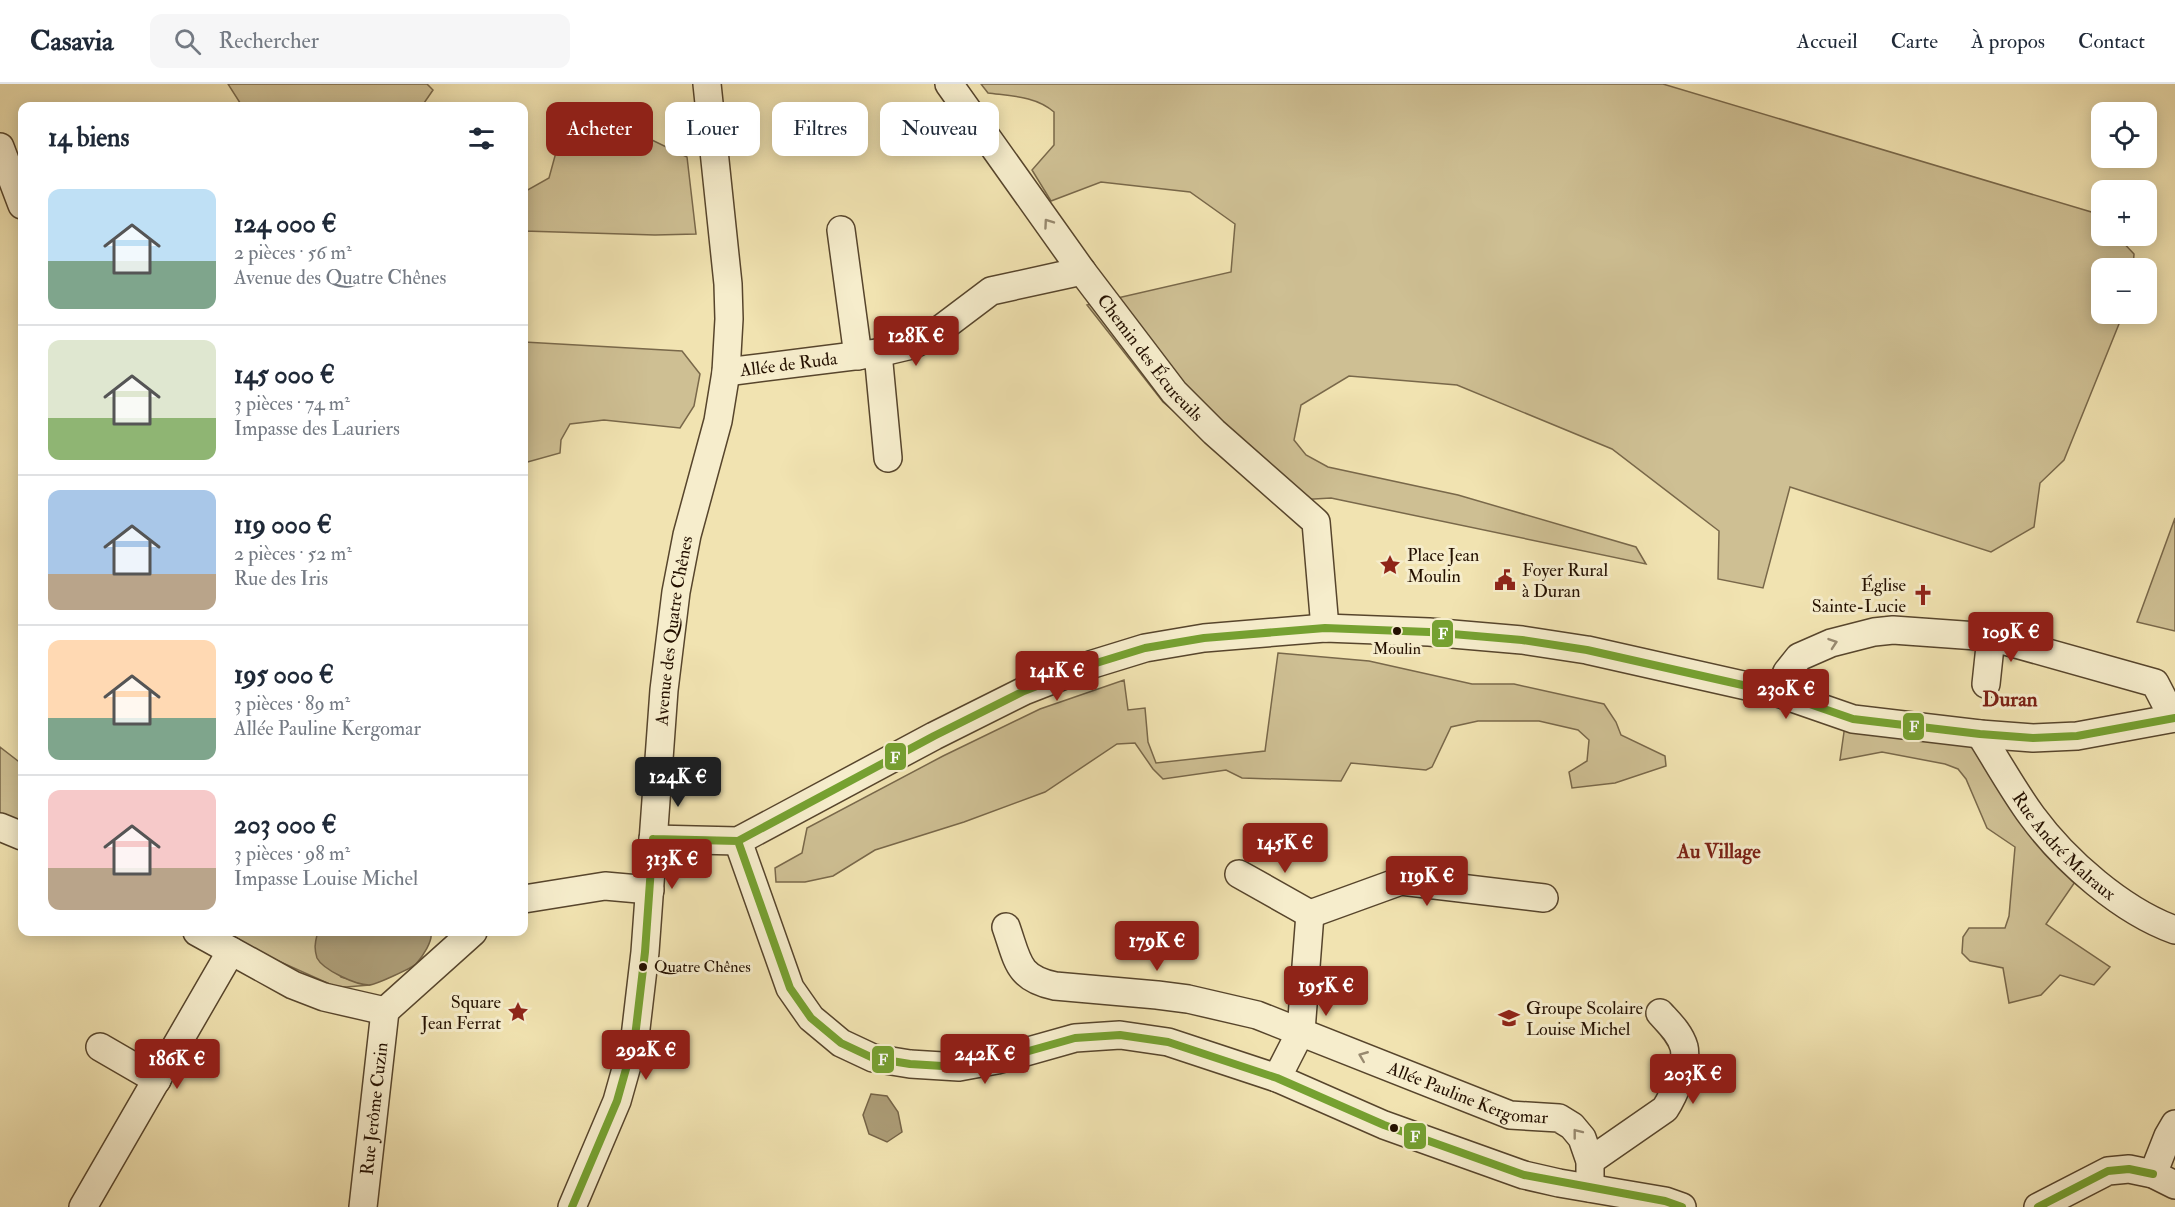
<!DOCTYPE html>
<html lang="fr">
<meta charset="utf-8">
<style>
:root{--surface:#fff;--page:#f6f6f7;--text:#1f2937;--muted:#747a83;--line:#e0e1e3;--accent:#8f2418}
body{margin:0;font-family:"IM FELL Double Pica",serif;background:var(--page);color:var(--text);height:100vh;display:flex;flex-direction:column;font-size:22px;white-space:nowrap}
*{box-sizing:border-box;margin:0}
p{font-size:20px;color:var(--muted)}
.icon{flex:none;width:33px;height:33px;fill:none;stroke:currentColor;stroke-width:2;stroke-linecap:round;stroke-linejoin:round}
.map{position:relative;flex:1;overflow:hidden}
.details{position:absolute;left:18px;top:18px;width:510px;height:834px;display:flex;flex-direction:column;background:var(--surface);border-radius:12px;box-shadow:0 3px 15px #0003}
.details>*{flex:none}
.guide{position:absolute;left:546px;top:18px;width:570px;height:54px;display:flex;gap:12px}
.tools{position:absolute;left:2091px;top:18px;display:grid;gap:12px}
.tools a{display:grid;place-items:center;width:66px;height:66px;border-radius:12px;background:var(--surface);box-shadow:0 3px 15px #0003;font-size:30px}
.price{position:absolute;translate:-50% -51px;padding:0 14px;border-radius:6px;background:var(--accent);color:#fff;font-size:20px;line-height:39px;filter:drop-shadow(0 2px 3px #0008)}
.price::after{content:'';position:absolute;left:50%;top:36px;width:18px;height:14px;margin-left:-9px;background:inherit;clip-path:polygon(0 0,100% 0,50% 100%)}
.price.on{background:#222;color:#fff}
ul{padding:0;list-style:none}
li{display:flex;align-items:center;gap:18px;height:150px;padding:0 30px}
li+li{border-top:2px solid var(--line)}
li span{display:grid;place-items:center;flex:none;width:168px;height:120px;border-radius:12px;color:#555}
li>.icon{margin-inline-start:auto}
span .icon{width:72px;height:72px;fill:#fffc;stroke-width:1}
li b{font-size:26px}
h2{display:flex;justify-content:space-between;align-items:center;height:72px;padding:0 30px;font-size:26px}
.chip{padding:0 21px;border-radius:12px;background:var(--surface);box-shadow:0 3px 15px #0003;font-size:21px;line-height:54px}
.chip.on{background:var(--accent);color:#fff}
header{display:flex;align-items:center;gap:36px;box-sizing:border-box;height:84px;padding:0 30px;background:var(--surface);border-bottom:2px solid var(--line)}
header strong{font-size:28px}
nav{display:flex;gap:33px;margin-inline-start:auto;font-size:21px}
.search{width:420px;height:54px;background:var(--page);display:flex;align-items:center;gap:15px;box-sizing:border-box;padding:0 21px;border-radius:12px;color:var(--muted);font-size:22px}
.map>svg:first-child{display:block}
.green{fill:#cebf93;stroke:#79684a;stroke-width:1.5}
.water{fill:#ab9b75;stroke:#756346;stroke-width:1.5}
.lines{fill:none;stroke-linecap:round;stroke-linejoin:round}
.minor-casing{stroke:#57452c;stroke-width:30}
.minor{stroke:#f6edcc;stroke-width:27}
.bus-1-casing{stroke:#f6edcc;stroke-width:12}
.bus-1{stroke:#76a131;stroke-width:8}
.oneway{stroke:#988a70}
.bus-dot{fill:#241000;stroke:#f6edcc;stroke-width:2}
.labels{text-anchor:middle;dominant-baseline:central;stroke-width:6;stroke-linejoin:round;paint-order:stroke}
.bus-label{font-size:16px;fill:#241000;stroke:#f6edcc}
.street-label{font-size:18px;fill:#241000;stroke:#f6edcc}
.poi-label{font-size:18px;fill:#241000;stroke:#f6edcc;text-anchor:start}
.neighbourhood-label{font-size:20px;font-weight:bold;fill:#7a1f14;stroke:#f6edcc}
.quarter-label{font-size:21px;font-weight:bold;fill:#7a1f14;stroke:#f6edcc}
.line-badge{stroke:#f6edcc;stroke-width:2}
.badge-label{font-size:16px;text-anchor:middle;font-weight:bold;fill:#fff}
</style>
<header>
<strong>Casavia</strong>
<div class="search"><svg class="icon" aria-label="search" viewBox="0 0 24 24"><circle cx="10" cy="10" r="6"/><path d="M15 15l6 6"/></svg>Rechercher</div>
<nav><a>Accueil</a><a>Carte</a><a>À propos</a><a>Contact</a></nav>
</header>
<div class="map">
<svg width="2175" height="1123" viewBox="0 0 2175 1123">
<rect width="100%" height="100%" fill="#f1e3b1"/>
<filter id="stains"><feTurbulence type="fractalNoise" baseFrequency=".00333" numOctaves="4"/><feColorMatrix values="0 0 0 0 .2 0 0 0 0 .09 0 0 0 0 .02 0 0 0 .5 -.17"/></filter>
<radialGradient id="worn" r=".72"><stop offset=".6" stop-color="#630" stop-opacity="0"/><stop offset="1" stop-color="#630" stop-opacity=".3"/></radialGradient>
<path class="green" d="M228 0H427L433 6 422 22H242Z
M981 0H1663L2098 130 2101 134 2102 152H2117L2134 170 2133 184H2102V230H2123L2064 376 2040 399 2034 443 1991 468 1790 403 1763 504 1718 495 1719 447 1612 365 1457 301 1349 292 1301 321 1294 356 1306 371 1328 383 1458 411 1636 463 1646 480 1331 414 1280 417 1163 318 1087 221 1231 188 1235 140 1190 108 1101 98 1051 117 1032 86 1054 61V28C1036 12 1011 12 988 9Z
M579 32 617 39 687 73 696 150 655 151 524 147V106L526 107 549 94 561 50Z
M524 258 682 267 700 290 694 322 680 344 604 336 570 340 561 356 560 369 524 379Z
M2175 434V547L2137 538Z
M1278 569 1369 577 1472 600H1514L1604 620 1616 638 1621 651 1665 672 1666 682 1615 699 1572 704 1569 688 1587 677 1589 656 1578 646 1539 637H1478L1451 643 1432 683 1426 686 1351 679 1341 697 1242 694 1226 686 1163 695 1153 685 1135 659 1117 660 1045 708 964 738 875 766 833 792 805 798H776L775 784 802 769 807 744 943 672 1040 625 1124 596 1128 626 1145 624 1148 658 1156 679 1265 667Z
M1845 641 1978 659 2077 795 2046 840 2110 883 2094 901 2060 891 2041 911 2009 919 2003 884 1970 877 1962 869 1963 853 1969 844H2005L2009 832 2015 763 1987 744 1966 695 1958 685 1945 680 1882 668 1840 676Z
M0 663 22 680V740L0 730Z
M218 848H324L317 851 341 893 370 901 346 903 334 902 243 861Z"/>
<path class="water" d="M324 848H431C433 857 423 872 416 880 412 884 375 901 369 901 356 901 323 886 317 874 314 865 315 859 317 851Z
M871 1010 887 1012 898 1028 902 1048 887 1058 869 1050 863 1031Z"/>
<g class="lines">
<defs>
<g id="minor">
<path id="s1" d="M949 0 1082 187 1174 308 1214 348 1316 438 1325 544"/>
<path d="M0 63 22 121"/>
<path d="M841 146 858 272"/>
<path d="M878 269 888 374"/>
<path id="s2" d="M726 288 878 269 912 261 934 250 991 207 1082 187"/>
<path d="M1986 600 1991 553"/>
<path d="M1778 609 1787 588 1799 573 1831 559 1874 548 1893 546 1991 553 2155 599 2173 634"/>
<path id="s3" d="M1980 650C1997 677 2013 706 2032 732 2065 777 2122 827 2175 846"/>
<path d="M0 743 22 752"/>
<path d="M653 755 738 757 934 652 1024 607 1093 580 1145 564 1204 554 1325 544 1429 548 1522 556 1587 566 1778 609 1853 635 1980 650 2033 654 2077 652 2175 634"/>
<path d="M738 757 790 904 811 934 841 959 873 974 910 980 959 983 997 976 1075 954 1120 951 1168 958 1277 994 1384 1041 1524 1091 1559 1099 1665 1117 1682 1123"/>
<path d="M1239 790 1310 830"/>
<path d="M524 815 605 802 650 806"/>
<path d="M1310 830 1401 797 1544 814"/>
<path id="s4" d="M1006 843C1018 877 1017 894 1055 902L1157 911 1188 915 1257 931 1510 1031 1559 1034 1572 1042 1582 1054 1590 1077V1104"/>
<path d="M197 848 293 901 324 913 385 927"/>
<path d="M385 927 473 848"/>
<path d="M100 963 157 996"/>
<path d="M1277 994 1301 947 1310 830"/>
<path d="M1590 1077 1665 1025C1674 1011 1688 979 1684 963 1680 949 1669 939 1660 929"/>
<path d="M2153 1090 2168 1052 2175 1040"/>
<path d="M83 1123 231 867"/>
<path id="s5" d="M363 1123 385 927"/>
<path id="s6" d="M572 1123 617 1017 635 953 645 868 664 606 676 508 687 451 718 337 726 288 729 235 728 200 707 0"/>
<path d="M2038 1123 2108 1087 2129 1085 2153 1090 2175 1101"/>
</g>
</defs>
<use href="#minor" class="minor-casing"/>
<use href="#minor" class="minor"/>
<defs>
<path id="bus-1" d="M653 755 738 757 934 652 1024 607 1093 580 1145 564 1204 554 1325 544 1429 548 1522 556 1587 566 1778 609 1853 635 1980 650 2033 654 2077 652 2175 634
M738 757 790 904 811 934 841 959 873 974 910 980 959 983 997 976 1075 954 1120 951 1168 958 1277 994 1384 1041 1524 1091 1665 1117 1682 1123
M572 1123 617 1017 635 953 645 868 653 755
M2038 1123 2108 1087 2129 1085 2153 1090"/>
</defs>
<use href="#bus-1" class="bus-1-casing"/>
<use href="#bus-1" class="bus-1"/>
</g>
<defs><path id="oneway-chevron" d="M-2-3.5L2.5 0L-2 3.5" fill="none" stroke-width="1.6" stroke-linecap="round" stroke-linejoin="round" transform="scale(1.5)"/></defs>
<g class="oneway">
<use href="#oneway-chevron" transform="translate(1048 139) rotate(-125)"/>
<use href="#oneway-chevron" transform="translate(1833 559) rotate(-19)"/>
<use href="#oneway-chevron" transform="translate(1363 972) rotate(-158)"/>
<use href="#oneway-chevron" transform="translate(1577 1049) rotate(-128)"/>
</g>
<defs>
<symbol id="sight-bare" viewBox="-9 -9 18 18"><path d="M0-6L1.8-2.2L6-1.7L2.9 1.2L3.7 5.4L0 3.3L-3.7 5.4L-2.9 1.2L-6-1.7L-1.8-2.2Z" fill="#8f2418" stroke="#f6edcc" stroke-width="2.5" paint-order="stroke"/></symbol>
<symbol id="civic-bare" viewBox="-9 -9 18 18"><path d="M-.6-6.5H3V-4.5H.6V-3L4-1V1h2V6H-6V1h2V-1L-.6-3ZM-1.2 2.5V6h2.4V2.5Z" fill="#8f2418" stroke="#f6edcc" stroke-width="2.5" paint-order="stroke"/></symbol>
<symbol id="church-bare" viewBox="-9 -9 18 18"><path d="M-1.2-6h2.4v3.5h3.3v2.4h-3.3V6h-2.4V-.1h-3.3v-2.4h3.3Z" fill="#8f2418" stroke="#f6edcc" stroke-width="2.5" paint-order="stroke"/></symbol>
<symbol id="school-bare" viewBox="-9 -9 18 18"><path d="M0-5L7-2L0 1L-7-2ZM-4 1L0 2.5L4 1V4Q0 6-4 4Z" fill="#8f2418" stroke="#f6edcc" stroke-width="2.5" paint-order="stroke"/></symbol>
</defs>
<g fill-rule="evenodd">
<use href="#sight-bare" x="1375" y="466" width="30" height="30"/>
<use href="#civic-bare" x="1490" y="481" width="30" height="30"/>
<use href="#church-bare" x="1908" y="496" width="30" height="30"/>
<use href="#sight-bare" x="503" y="913" width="30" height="30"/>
<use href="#school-bare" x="1494" y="919" width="30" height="30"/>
</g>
<g class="bus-dot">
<circle cx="1397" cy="547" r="5"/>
<circle cx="643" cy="883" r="5"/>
<circle cx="1394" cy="1044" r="5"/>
</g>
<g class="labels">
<g class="bus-label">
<text x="1397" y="565">Moulin</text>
<text x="654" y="883" text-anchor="start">Quatre Chênes</text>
</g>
<g class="street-label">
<text stroke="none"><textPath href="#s1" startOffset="340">Chemin des Écureuils</textPath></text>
<text stroke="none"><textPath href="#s2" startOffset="63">Allée de Ruda</textPath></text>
<text stroke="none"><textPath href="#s6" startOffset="590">Avenue des Quatre Chênes</textPath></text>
<text stroke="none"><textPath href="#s3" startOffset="141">Rue André Malraux</textPath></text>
<text stroke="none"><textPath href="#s4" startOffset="513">Allée Pauline Kergomar</textPath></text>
<text stroke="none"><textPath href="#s5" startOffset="99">Rue Jerôme Cuzin</textPath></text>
</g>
<g class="poi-label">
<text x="1407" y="471">Place Jean<tspan x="1407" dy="21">Moulin</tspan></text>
<text x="1522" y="486">Foyer Rural<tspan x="1522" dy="21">à Duran</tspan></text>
<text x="1906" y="501" text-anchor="end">Église<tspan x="1906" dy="21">Sainte-Lucie</tspan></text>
<text x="501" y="918" text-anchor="end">Square<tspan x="501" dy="21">Jean Ferrat</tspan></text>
<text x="1526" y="924">Groupe Scolaire<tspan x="1526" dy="21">Louise Michel</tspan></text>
</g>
<g class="neighbourhood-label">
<text x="1719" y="767">Au Village</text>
</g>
<g class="quarter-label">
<text x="2010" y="615">Duran</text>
</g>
</g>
<g class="line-badge">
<rect x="1431" y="535" width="23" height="29" rx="6" fill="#76a131"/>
<rect x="1902" y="628" width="23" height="29" rx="6" fill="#76a131"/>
<rect x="884" y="658" width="23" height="29" rx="6" fill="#76a131"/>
<rect x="871" y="961" width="24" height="29" rx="6" fill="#76a131"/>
<rect x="1403" y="1038" width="24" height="28" rx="6" fill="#76a131"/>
</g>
<g class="badge-label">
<text x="1443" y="555">F</text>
<text x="1914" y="648">F</text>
<text x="895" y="679">F</text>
<text x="883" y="981">F</text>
<text x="1415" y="1058">F</text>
</g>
<rect width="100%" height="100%" filter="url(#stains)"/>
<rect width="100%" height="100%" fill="url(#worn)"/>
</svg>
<div class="tools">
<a><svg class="icon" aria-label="locate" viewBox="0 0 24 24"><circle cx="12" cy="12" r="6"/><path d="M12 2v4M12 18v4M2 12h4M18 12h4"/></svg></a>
<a>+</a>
<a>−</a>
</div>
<b class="price" style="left:916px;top:283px">128K €</b>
<b class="price" style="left:2011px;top:579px">109K €</b>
<b class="price" style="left:1057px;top:618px">141K €</b>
<b class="price" style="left:1786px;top:636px">230K €</b>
<b class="price on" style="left:678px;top:724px">124K €</b>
<b class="price" style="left:1285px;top:790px">145K €</b>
<b class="price" style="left:672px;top:806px">313K €</b>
<b class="price" style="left:1427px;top:823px">119K €</b>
<b class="price" style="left:1157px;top:888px">179K €</b>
<b class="price" style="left:1326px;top:933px">195K €</b>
<b class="price" style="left:646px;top:997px">292K €</b>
<b class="price" style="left:985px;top:1001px">242K €</b>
<b class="price" style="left:177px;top:1006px">186K €</b>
<b class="price" style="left:1693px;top:1021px">203K €</b>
<div class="guide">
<a class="chip on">Acheter</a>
<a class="chip">Louer</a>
<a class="chip">Filtres</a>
<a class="chip">Nouveau</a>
</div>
<section class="details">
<h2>14 biens<svg class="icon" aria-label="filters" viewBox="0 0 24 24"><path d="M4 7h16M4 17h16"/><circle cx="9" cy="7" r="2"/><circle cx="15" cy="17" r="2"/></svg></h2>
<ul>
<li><span style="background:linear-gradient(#bfe0f5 60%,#7fa58c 0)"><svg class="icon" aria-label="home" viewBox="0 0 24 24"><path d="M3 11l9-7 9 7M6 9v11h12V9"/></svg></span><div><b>124 000 €</b><p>2 pièces · 56 m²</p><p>Avenue des Quatre Chênes</p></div></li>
<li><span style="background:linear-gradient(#dfe7d0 65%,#8fb573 0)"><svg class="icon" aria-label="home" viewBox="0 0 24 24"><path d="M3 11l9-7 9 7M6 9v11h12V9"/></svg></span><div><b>145 000 €</b><p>3 pièces · 74 m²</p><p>Impasse des Lauriers</p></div></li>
<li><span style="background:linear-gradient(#a9c7e8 70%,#b9a48a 0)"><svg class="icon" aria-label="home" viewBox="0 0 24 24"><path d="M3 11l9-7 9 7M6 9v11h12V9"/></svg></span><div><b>119 000 €</b><p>2 pièces · 52 m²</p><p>Rue des Iris</p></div></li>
<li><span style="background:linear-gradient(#ffd9b3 65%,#7fa58c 0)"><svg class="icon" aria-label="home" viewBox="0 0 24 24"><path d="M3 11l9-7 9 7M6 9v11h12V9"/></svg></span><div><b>195 000 €</b><p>3 pièces · 89 m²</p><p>Allée Pauline Kergomar</p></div></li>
<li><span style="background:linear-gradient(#f6c9c9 65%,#b9a48a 0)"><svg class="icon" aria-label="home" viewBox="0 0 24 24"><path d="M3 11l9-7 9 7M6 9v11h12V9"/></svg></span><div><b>203 000 €</b><p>3 pièces · 98 m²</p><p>Impasse Louise Michel</p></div></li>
</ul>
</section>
</div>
